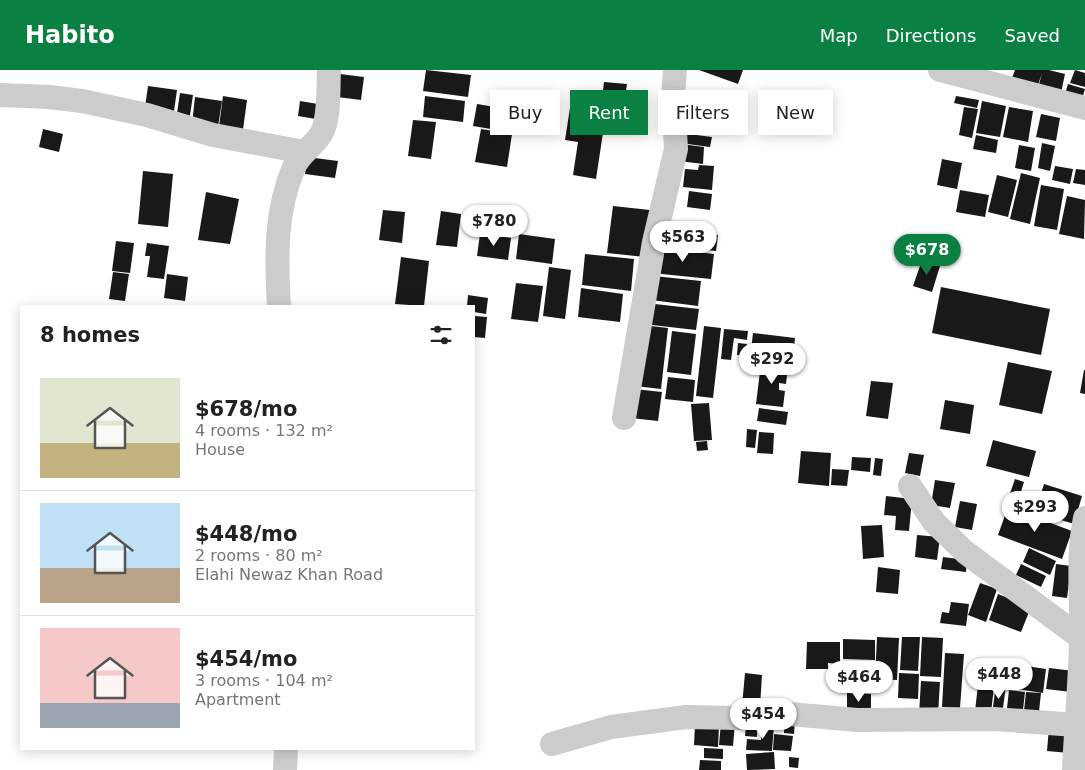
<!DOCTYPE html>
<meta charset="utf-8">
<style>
:root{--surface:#fff;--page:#f2f2f2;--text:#222;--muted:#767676;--line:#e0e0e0;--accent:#0b8043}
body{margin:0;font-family:"DejaVu Sans",sans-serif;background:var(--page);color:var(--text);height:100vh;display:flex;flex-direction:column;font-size:19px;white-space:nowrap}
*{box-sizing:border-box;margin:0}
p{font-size:16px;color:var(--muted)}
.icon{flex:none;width:28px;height:28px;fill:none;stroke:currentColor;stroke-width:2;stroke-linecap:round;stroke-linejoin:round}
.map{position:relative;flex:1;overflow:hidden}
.panel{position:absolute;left:20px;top:235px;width:455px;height:445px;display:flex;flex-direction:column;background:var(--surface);border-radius:0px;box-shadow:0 2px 12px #0003}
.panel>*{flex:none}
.guide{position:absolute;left:490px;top:20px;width:475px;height:45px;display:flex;gap:10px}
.price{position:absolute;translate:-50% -42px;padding:0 11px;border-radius:18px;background:#fff;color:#222;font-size:16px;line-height:32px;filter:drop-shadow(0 1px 2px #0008)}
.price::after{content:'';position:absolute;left:50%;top:30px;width:15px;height:11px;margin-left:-8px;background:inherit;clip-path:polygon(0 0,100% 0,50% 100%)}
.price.current{background:var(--accent);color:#fff}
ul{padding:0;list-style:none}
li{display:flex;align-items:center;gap:15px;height:125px;padding:0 20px}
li+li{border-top:1px solid var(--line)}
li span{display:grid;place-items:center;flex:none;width:140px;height:100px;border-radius:0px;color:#555}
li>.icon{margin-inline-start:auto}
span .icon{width:60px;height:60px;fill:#fffc;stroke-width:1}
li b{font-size:21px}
h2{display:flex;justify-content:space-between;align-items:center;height:60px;padding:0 20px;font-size:21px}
.tag{padding:0 18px;border-radius:0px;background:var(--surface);box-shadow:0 2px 12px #0003;font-size:18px;line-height:45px}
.tag.current{background:var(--accent);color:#fff}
header{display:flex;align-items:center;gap:30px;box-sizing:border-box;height:70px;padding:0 25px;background:var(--accent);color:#fff}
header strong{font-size:24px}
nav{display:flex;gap:28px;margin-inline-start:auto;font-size:18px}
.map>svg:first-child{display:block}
.building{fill:#191919}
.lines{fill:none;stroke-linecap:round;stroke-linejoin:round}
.minor{stroke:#ccc;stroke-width:24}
</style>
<header>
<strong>Habito</strong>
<nav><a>Map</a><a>Directions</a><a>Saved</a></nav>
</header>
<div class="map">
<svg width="1085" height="700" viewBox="0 0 1085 700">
<rect width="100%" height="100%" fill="#fff"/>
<path class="building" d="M426 0 471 5 468 27 423 21Z
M699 0H743L738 14Z
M1015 0H1049L1065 4 1061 23 1038 18 1042 3 1038 15 1012 8Z
M1075 0 1085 3V17L1070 13Z
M332 3 364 7 361 30 329 26Z
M604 12 627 14 624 33 602 29Z
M1068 14 1085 19 1082 29 1065 24Z
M148 16 177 20 173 48 144 44Z
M180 23 193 25 189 52 176 50Z
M223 26 247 30 242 67 218 64Z
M425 26 465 31 463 52 423 47Z
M956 26 979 30 977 38 954 33Z
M195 27 222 31 218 57 192 54Z
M300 31 318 34 316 49 298 46Z
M982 31 1006 36 1000 67 976 63Z
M477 34 513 40 509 62 473 56Z
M964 37 978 39 972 68 959 65Z
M1009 37 1033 41 1028 72 1003 67Z
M515 38 531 41 528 64 511 61Z
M570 38 606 43 596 109 573 105 578 72 565 70Z
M1041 44 1060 48 1056 71 1036 67Z
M413 50 436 52 431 89 408 86Z
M43 59 63 64 59 82 39 77Z
M481 59 512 64 507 97 475 92Z
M681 63 712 67 710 77 680 73Z
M976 65 998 70 996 83 973 79Z
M1042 73 1055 76 1050 101 1038 98Z
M681 74 704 77 703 94 679 91Z
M1019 75 1035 78 1031 101 1015 98Z
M307 87 338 91 335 108 305 104Z
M942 89 962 93 957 119 937 115Z
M699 95 714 96 712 120 683 117 685 99 698 100Z
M1055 96 1073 99 1070 114 1052 110Z
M1076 99 1085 100V115L1073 113Z
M143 101 173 104 168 157 138 154Z
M1021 103 1040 108 1030 154 1010 149Z
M997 105 1017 110 1008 147 988 142Z
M1041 115 1064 119 1057 160 1034 156Z
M960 120 989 125 985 147 956 142Z
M689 121 712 124 710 140 687 137Z
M206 122 239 129 230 174 198 170Z
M1067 126 1085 130 1084 169 1059 164Z
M613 136 650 140 645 187 607 183Z
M383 140 405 142 402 173 379 170Z
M441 141 461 144 457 177 436 175Z
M682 161 718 165 716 181 680 177Z
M480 164 511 168 508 190 477 186Z
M519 164 555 169 552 194 516 189Z
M116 171 134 173 130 203 112 201Z
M147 173 169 176 164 209 147 207 150 186H145Z
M655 177 714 184 711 209 652 203Z
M585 184 634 189 631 221 582 215Z
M401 187 429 191 424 236 395 234Z
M922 190 940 196 932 222 913 216Z
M549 197 571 200 565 249 543 246Z
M113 202 129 204 125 231 109 229Z
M167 204 188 207 185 231 164 228Z
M654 206 701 211 698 236 651 230Z
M516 213 543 216 538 252 511 249Z
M941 217 1050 239 1041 285 932 263Z
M581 218 623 224 620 252 578 247Z
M468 225 488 228 486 244 474 242V236H467Z
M646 233 699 239 696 260 643 254Z
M474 246 487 247 485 268 474 267Z
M642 255 668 258 661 319 635 316Z
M704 256 721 258 713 328 696 326Z
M724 259 748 261 747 270 734 268 731 290 721 289Z
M672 261 696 264 691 305 667 302Z
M753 263 795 268 792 294 750 289Z
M738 273 747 274 745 286 737 285Z
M1008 292 1052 301 1042 344 999 335Z
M761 293 788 296 786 314 779 313V320L785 321 783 337 756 334Z
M1084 300H1085V324L1080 323Z
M668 307 695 310 693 332 665 329Z
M871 311 893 313 888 349 866 346Z
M634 319 662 322 658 351 631 348Z
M945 330 974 335 970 364 940 359Z
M709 333 712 370 694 371 691 334Z
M759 338 788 342 786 355 757 351Z
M747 359 757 360 755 378 746 377Z
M759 362 774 363 773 384 757 383Z
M993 370 1036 381 1029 407 986 396Z
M707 371 708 380 697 381 696 372Z
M801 381 831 383 829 416 798 413Z
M909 383 924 385 920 406 905 403Z
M852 387 871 388 870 402 851 400Z
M875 388 883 389 881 406 873 405Z
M832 399 849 400 847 416 831 415Z
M1015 409 1024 412 1019 428 1035 433 1032 443 1006 435Z
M935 410 955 413 950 438 931 435Z
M1044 414 1082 426 1074 454 1035 442Z
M886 426 912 429 909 461 895 460 896 446 884 445Z
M960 431 977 434 972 460 955 457Z
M1008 437 1072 461 1062 489 998 465Z
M882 455 884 487 863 489 861 456Z
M917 465 940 467 937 490 915 487Z
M1029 478 1056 491 1050 505 1023 492Z
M943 487 967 490 966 502 941 499Z
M1021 494 1046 506 1041 517 1016 505Z
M1056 494 1071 496 1067 528 1052 526Z
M878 497 900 500 898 524 876 522Z
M980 513 997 519 986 552 968 545Z
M998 524 1031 537 1021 562 989 550Z
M951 532 969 534 966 556 940 553 942 542 949 543Z
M877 567 899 568 897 610 875 609Z
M902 567H920L918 601 900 600Z
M922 567 943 568 941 607 920 606Z
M843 569 875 570V590L843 589Z
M807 572H840V594L828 593V599H806Z
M945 583 964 584 960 638 942 637Z
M981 589 997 590 991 643 975 641Z
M1012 594 1046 599 1043 623 1009 618Z
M1049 598 1074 601 1071 622 1046 619Z
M745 603 762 605 760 637 742 636Z
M899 603 919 604 918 629 898 628Z
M921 611 940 612 938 645 919 644Z
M996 614 1006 615 1002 646 992 645Z
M1009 620 1025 622 1022 649 1006 647Z
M1026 622 1041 623 1038 651 1023 650Z
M847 623 871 624V643H847Z
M776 649 795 651 794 664 784 663V659L775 658Z
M721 652 735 653 733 676 719 675Z
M695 654 719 656 718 677 694 675Z
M762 654 774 655 772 681 746 680 747 669 761 670Z
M746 656 757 657V667L745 666Z
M1049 657 1071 659 1069 683 1047 681Z
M774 664 793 666 791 681 773 680Z
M704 678 723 679V689L704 688Z
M774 682 775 699 747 700 746 684Z
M789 687 799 688 798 698 789 697Z
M700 690 721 691V700H699Z"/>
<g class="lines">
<path class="minor" d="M940 0 1085 38
M0 25 49 27 82 31 147 45 213 65 304 82
M279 236C276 189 275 141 294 97 300 83 314 76 321 64 330 50 328 17 329 0
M624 348 654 172 676 79 673 27 675 0
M910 416 934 452 965 482 1081 568
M552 674 611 657 686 647 739 648 790 644 857 650 994 649 1076 655
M285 700 286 679
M1074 700C1076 657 1080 613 1081 570 1082 529 1077 488 1085 448"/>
</g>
</svg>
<b class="price" style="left:494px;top:177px">$780</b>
<b class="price" style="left:683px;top:193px">$563</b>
<b class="price current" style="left:927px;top:206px">$678</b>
<b class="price" style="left:772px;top:315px">$292</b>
<b class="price" style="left:1035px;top:463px">$293</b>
<b class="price" style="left:999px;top:630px">$448</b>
<b class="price" style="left:859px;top:633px">$464</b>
<b class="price" style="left:763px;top:670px">$454</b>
<div class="guide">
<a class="tag">Buy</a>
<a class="tag current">Rent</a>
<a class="tag">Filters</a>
<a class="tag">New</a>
</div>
<section class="panel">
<h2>8 homes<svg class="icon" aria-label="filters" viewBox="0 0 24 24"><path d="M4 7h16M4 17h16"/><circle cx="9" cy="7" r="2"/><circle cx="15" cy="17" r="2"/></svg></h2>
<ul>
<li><span style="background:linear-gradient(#dfe7d0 65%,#c2b280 0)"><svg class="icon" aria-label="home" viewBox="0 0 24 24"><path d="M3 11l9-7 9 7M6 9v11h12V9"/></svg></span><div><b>$678/mo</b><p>4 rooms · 132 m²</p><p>House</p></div></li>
<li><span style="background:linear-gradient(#bfe0f5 65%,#b9a48a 0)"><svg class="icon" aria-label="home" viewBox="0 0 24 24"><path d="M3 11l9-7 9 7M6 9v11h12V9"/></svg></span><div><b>$448/mo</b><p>2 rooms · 80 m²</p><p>Elahi Newaz Khan Road</p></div></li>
<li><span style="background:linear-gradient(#f6c9c9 75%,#9aa5b1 0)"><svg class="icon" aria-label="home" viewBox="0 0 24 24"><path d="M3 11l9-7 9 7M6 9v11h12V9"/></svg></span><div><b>$454/mo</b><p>3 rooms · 104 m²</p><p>Apartment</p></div></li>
</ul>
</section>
</div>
